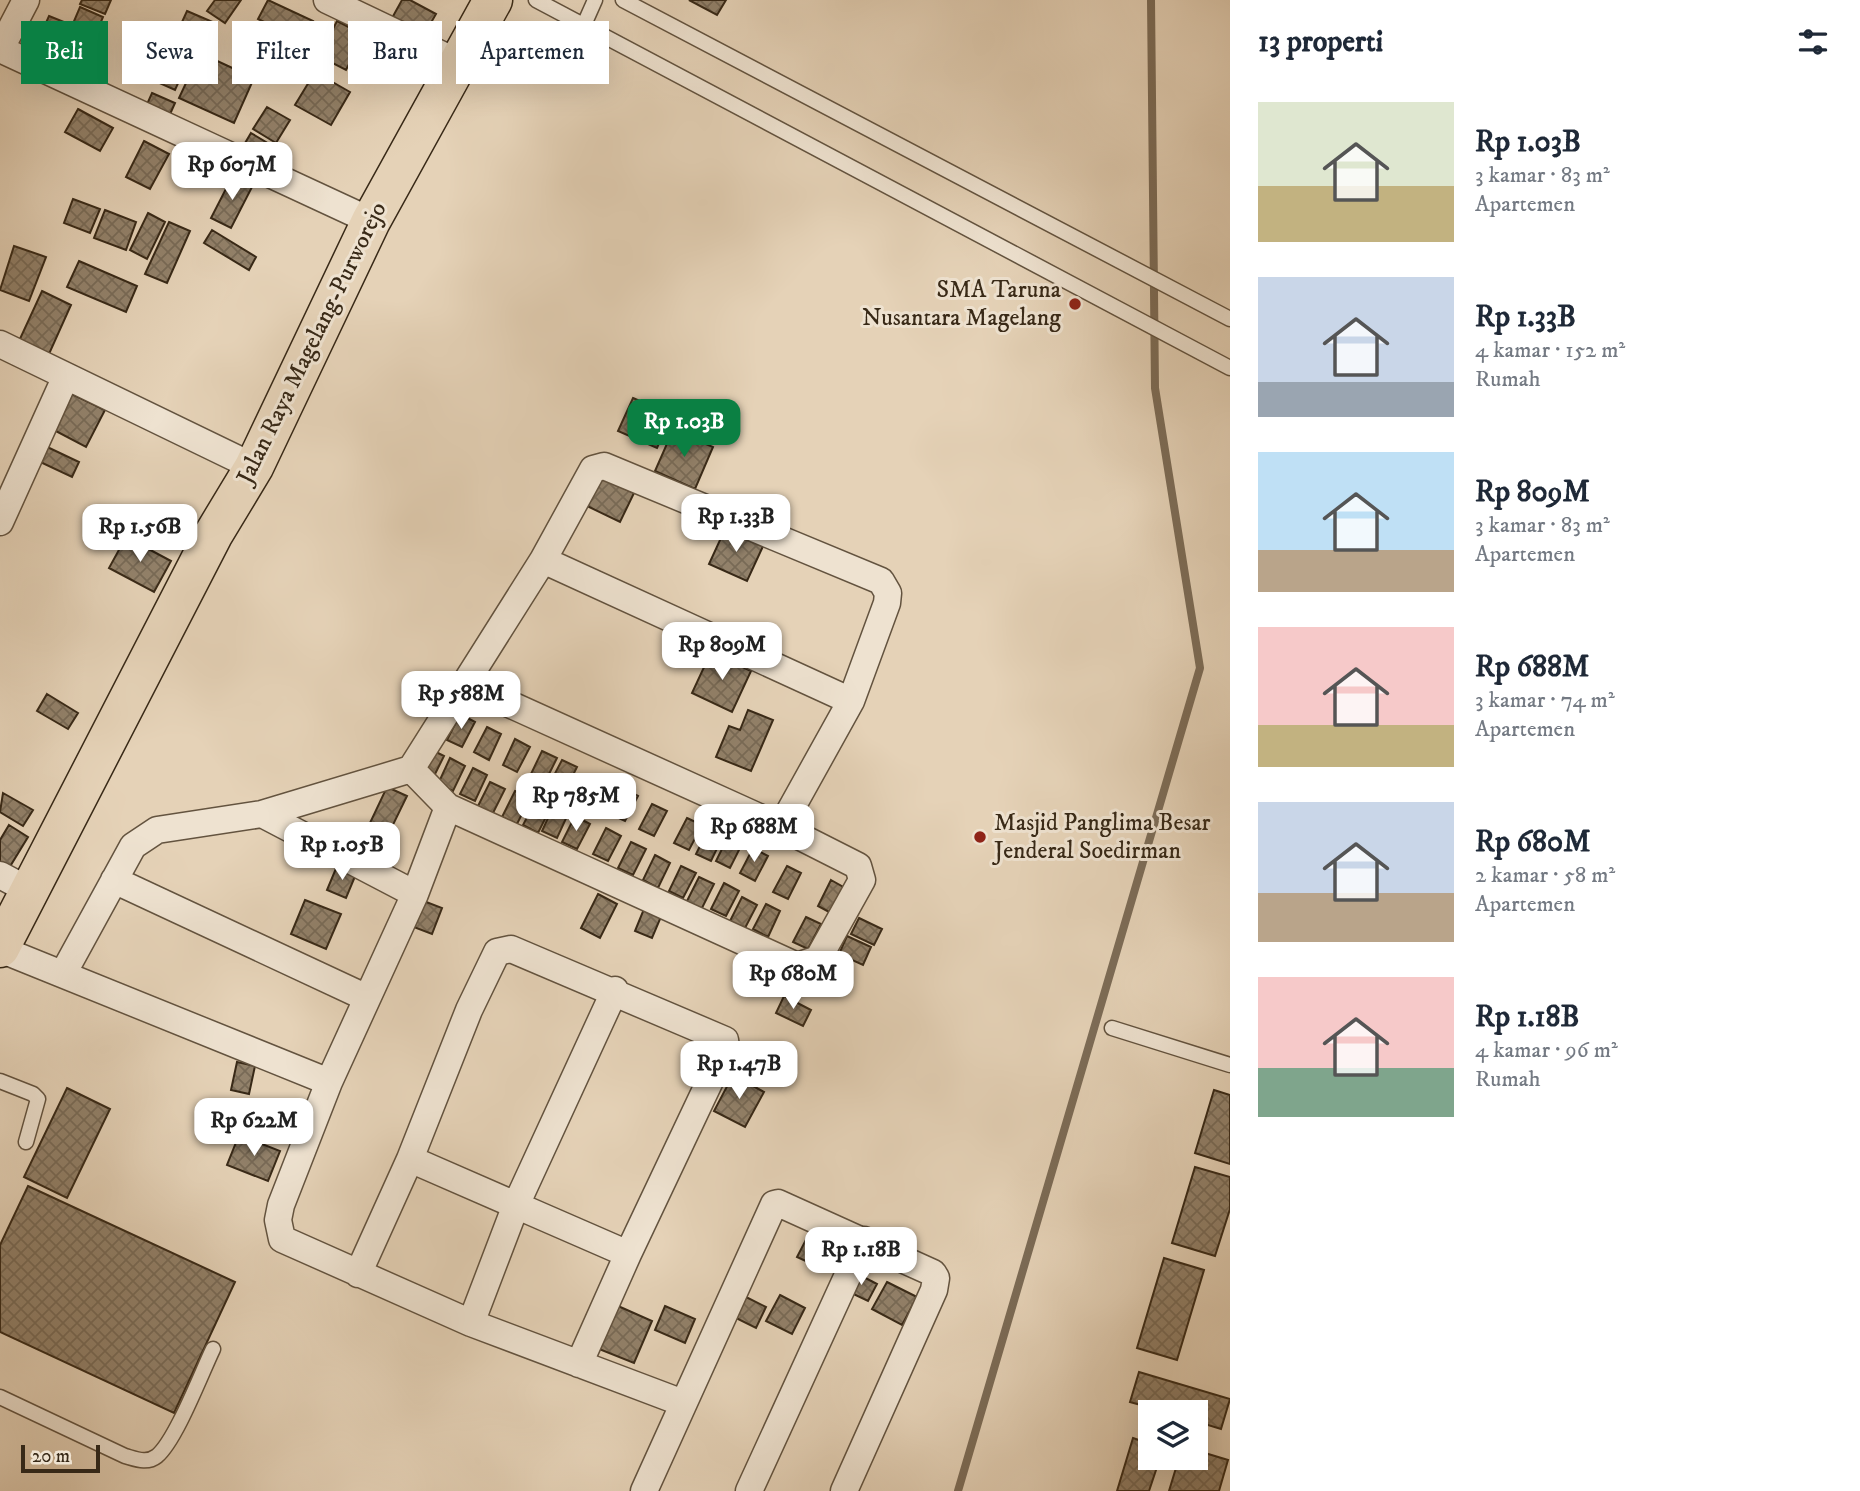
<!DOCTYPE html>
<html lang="id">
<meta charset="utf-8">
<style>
:root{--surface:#fff;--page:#f6f6f7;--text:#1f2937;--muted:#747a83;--accent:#0b8043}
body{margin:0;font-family:"IM FELL DW Pica",serif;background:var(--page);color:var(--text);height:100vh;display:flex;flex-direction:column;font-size:26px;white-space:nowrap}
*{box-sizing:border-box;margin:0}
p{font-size:23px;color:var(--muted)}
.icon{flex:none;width:38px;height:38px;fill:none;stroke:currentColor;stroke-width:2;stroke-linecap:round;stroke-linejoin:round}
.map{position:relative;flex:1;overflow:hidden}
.sheet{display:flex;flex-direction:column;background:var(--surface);width:630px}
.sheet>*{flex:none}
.guide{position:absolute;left:21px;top:21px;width:665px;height:63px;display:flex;gap:14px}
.fabs{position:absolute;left:1138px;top:1400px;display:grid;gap:14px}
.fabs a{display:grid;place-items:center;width:70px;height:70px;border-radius:0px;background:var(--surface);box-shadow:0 7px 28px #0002;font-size:35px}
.scale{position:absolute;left:21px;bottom:18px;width:79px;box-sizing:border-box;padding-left:7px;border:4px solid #382917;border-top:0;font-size:19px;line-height:24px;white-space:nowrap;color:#382917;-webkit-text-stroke:5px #eee2d0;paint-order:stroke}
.price{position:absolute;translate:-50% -60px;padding:0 16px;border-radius:14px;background:#fff;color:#222;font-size:23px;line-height:46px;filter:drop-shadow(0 2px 4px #0008)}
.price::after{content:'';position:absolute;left:50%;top:42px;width:21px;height:16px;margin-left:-10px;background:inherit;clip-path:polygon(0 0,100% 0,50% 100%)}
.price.active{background:var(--accent);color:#fff}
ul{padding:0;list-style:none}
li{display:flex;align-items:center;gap:21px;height:175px;padding:0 28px}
li span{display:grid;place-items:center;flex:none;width:196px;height:140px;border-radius:0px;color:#555}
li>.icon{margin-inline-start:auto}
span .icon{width:84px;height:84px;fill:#fffc;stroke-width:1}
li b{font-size:30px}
h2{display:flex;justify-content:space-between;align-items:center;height:84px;padding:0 28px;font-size:30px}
.tag{padding:0 24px;border-radius:0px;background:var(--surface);box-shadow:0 7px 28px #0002;font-size:24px;line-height:63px}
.tag.active{background:var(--accent);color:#fff}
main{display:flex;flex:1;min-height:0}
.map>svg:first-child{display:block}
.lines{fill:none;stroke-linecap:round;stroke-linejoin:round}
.stream{stroke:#7c6c57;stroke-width:8}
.building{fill:url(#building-cross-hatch);stroke:#382917;stroke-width:2}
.service-casing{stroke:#63533f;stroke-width:17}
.minor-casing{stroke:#63533f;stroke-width:29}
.primary-casing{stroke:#382917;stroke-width:41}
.service{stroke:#eee2d0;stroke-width:14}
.minor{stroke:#eee2d0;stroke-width:26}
.primary{stroke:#e5d2b7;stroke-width:38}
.poi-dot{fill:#8f2418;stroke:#eee2d0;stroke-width:2.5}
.labels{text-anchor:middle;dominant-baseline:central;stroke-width:6;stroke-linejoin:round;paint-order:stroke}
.poi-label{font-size:24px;fill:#382917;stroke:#eee2d0;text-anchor:end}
.street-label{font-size:24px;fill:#382917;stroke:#eee2d0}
</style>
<main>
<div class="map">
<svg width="1230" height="1491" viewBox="0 0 1230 1491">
<defs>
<pattern id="building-cross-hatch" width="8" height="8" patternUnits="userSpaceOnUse" patternTransform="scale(1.75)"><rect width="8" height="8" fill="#92816a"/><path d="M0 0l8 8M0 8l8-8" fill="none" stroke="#786a56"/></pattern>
</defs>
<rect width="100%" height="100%" fill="#e5d2b7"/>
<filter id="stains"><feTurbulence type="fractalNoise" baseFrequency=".00286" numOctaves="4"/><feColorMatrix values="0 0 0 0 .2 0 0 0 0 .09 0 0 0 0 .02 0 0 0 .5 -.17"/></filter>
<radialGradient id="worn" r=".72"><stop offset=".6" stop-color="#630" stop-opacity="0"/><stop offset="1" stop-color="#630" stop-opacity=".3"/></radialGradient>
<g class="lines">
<path class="stream" d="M958 1491 1200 668 1155 388 1151 0"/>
</g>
<path class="building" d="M82 0H111L105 14 80 4Z
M215 0H241L225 23 207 11Z
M268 0 313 21 303 41 258 19Z
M402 0H410L436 14 424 35 392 18Z
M689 0H726L717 15Z
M80 7 103 17 92 43 69 33Z
M187 11 215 23 205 45 177 33Z
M49 16 69 24 56 54 36 45Z
M337 21 364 35 346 70 319 56Z
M253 23 273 31 258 66 238 58Z
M70 38 92 47 82 74 59 65Z
M173 42 193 50 175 90 155 81Z
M200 53 254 78 234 123 179 98Z
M315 72 350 92 331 125 295 105Z
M152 93 175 103 167 121 144 111Z
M267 107 290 120 276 143 253 129Z
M78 109 113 128 100 151 65 132Z
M251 133 276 148 266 165 241 150Z
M144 141 169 154 150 189 126 177Z
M232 177 252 187 231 228 211 218Z
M73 199 100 209 90 233 64 223Z
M105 210 136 222 126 250 94 238Z
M148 213 165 222 147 259 130 250Z
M169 222 190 231 167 283 145 274Z
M212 230 256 257 249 270 204 243Z
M14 246 46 257 29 301 0 290Z
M79 261 137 286 126 312 67 287Z
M42 291 71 305 49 354 19 341Z
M70 393 105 410 86 447 52 429Z
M633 398 672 415 657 448 618 431Z
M673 430 713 447 695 489 655 471Z
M43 445 79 462 72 477 36 460Z
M598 476 634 493 620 522 585 505Z
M726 527 764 544 747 581 709 564Z
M126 537 171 561 154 592 109 568Z
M711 652 751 671 732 712 692 693Z
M47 694 78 713 68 729 37 711Z
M748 710 773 720 751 771 716 757 729 726 740 730Z
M460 714 475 722 462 747 447 740Z
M487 727 501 734 489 760 474 752Z
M515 739 530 747 517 772 503 765Z
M430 749 444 756 431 782 417 774Z
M542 751 557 758 544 784 530 776Z
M450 758 465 766 453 791 438 784Z
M562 760 577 767 564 793 549 785Z
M473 768 487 775 475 801 460 794Z
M593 777 608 784 595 810 580 803Z
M490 782 505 789 492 815 477 808Z
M387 787 407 796 388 835 369 825Z
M623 788 638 796 625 821 610 814Z
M515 791 530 798 517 824 502 817Z
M3 793 33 810 23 826 0 812Z
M536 800 551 807 538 833 523 825Z
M652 804 667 811 654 836 639 829Z
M554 805 569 812 557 838 542 831Z
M575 816 590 824 577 849 562 842Z
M687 818 702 825 689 850 674 843Z
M9 825 28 837 6 873 0 869V840Z
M606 828 621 836 608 861 593 854Z
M709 828 723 836 711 861 696 854Z
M729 835 743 842 730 868 716 861Z
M631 842 646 849 633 875 618 868Z
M753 848 768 856 755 881 740 873Z
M655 855 670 863 658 888 643 880Z
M337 866 356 874 346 898 327 890Z
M681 866 696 873 683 898 669 891Z
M787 866 801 873 788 899 773 892Z
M699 877 714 884 701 910 686 903Z
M831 880 845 888 833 914 818 906Z
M724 883 739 891 726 916 711 909Z
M598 894 617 904 600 938 581 928Z
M742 897 757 905 744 930 729 923Z
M305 900 341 914 326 949 291 934Z
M421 900 442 908 432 934 411 926Z
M646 904 663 912 652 938 635 931Z
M766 904 780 911 768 937 753 929Z
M806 917 821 924 808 949 793 942Z
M859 918 882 929 874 945 851 934Z
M847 936 871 947 863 965 839 954Z
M784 996 811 1010 803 1026 776 1013Z
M237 1062 255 1066 249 1094 231 1090Z
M733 1075 764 1092 745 1127 714 1111Z
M67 1088 110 1109 67 1198 24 1177Z
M1214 1090 1230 1095V1164L1195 1153Z
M239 1135 280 1151 268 1181 227 1165Z
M1195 1167 1230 1177V1209L1215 1256 1172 1243Z
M28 1186 235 1282 174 1413 0 1332V1245Z
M810 1232 837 1244 825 1270 797 1257Z
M1164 1258 1204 1270 1177 1360 1137 1348Z
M854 1272 877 1284 868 1301 845 1290Z
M887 1282 917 1297 902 1325 872 1309Z
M742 1295 766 1307 756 1328 732 1316Z
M780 1295 805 1308 792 1334 766 1321Z
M618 1306 652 1321 634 1363 599 1349Z
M665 1306 695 1319 685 1343 655 1330Z
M1139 1372 1230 1399 1221 1429 1195 1421V1412H1166L1130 1402Z
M1133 1438 1150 1444V1458H1160L1149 1491H1117Z
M1195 1450 1228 1460 1219 1491H1169L1179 1458H1195Z"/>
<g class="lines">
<defs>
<path id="service" d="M536 0 1230 368
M623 0 1230 319
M583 27 595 0
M1112 1028 1230 1065
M0 1081 33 1094 38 1099 26 1142
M0 1397 125 1456C136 1459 147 1464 157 1456 176 1440 201 1374 213 1349"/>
<path id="minor" d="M327 0 457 62
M0 49 371 221
M0 50 26 0
M0 344 254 467
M0 522 66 376
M543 560 851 701
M411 769 543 560 593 469 604 466 881 581 888 593 887 603 851 701 781 827
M448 807 415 894 329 1082 281 1205 278 1220 282 1239 471 1323 683 1403
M262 814 415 894
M0 875 28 890
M114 880 367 998
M0 949 329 1082
M511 949 725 1040 726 1047 628 1254 410 1159 469 1010 497 952Z
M64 972 133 846 157 830 262 814 411 769 448 807 797 966 818 959 862 880 858 866 781 827 465 684
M358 1274 410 1159
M471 1323 516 1205 615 990
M579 1364 628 1254
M644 1491 774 1204 778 1203 933 1273 936 1278 934 1290 844 1491
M749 1491 864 1240"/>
<path id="primary" d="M0 948 213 535 254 467 371 221 493 0"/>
</defs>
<use href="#service" class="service-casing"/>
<use href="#minor" class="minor-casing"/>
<use href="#primary" class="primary-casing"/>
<use href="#service" class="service"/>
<use href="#minor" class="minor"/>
<use href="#primary" class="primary"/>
</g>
<g class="poi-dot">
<circle cx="1075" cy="304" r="7"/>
<circle cx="980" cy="837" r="7"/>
</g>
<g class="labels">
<g class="poi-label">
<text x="1061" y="290">SMA Taruna<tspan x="1061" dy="28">Nusantara Magelang</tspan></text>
<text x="994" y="823" text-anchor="start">Masjid Panglima Besar<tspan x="994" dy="28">Jenderal Soedirman</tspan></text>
</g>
<g class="street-label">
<text transform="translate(312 343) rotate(-64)">Jalan Raya Magelang-Purworejo</text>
</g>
</g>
<rect width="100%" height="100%" filter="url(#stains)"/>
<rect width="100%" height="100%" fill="url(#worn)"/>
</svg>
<div class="fabs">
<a><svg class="icon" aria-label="layers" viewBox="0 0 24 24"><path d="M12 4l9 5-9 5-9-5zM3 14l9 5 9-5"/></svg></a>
</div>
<div class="scale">20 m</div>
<b class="price" style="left:232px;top:202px">Rp 607M</b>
<b class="price active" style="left:684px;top:459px">Rp 1.03B</b>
<b class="price" style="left:736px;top:554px">Rp 1.33B</b>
<b class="price" style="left:140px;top:564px">Rp 1.56B</b>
<b class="price" style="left:722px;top:682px">Rp 809M</b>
<b class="price" style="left:461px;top:731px">Rp 588M</b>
<b class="price" style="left:576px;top:833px">Rp 785M</b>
<b class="price" style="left:754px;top:864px">Rp 688M</b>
<b class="price" style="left:342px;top:882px">Rp 1.05B</b>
<b class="price" style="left:793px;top:1011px">Rp 680M</b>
<b class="price" style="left:739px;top:1101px">Rp 1.47B</b>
<b class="price" style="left:254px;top:1158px">Rp 622M</b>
<b class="price" style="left:861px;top:1287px">Rp 1.18B</b>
<div class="guide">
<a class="tag active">Beli</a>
<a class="tag">Sewa</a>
<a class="tag">Filter</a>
<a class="tag">Baru</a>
<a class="tag">Apartemen</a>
</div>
</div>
<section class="sheet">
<h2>13 properti<svg class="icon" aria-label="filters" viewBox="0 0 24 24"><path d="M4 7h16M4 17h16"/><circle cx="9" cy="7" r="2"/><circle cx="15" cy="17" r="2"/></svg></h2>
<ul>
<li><span style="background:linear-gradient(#dfe7d0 60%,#c2b280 0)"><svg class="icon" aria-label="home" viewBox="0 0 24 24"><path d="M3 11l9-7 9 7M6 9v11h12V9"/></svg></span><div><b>Rp 1.03B</b><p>3 kamar · 83 m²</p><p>Apartemen</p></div></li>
<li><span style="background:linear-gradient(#c9d6e8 75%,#9aa5b1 0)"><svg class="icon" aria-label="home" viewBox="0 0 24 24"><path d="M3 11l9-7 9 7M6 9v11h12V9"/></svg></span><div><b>Rp 1.33B</b><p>4 kamar · 152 m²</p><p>Rumah</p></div></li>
<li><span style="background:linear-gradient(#bfe0f5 70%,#b9a48a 0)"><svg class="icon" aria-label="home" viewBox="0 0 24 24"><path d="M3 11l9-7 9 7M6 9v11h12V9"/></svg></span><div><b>Rp 809M</b><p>3 kamar · 83 m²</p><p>Apartemen</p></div></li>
<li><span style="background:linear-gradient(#f6c9c9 70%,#c2b280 0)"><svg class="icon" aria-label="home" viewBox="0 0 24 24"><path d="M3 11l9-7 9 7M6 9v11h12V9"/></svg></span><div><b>Rp 688M</b><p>3 kamar · 74 m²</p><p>Apartemen</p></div></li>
<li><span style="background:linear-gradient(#c9d6e8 65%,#b9a48a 0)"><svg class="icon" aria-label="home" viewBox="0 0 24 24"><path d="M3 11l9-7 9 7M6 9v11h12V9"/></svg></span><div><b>Rp 680M</b><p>2 kamar · 58 m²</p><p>Apartemen</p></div></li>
<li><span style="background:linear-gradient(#f6c9c9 65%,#7fa58c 0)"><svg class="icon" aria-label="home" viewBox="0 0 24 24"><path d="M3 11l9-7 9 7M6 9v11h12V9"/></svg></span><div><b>Rp 1.18B</b><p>4 kamar · 96 m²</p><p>Rumah</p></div></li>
</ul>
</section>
</main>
